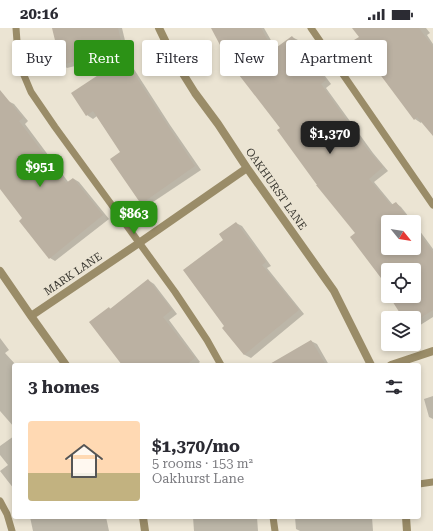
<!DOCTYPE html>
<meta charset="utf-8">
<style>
:root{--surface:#fff;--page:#f7f7f7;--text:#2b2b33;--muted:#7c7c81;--line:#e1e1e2;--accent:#2c9216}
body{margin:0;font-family:"Roboto Serif",serif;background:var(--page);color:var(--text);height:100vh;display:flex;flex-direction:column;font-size:15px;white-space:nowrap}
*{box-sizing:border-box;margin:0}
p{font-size:13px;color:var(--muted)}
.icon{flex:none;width:22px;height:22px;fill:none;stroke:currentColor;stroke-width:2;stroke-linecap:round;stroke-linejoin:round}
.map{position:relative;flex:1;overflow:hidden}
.side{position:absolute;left:12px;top:335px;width:409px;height:156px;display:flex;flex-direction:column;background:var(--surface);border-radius:4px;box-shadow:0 2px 6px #0003}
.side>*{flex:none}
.top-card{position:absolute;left:12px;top:12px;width:409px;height:36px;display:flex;gap:8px}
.needle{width:26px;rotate:120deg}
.tools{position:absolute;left:381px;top:187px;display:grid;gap:8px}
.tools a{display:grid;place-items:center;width:40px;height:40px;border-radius:4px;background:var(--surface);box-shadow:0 2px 6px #0003;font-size:20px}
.price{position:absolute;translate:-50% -34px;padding:0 9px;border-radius:8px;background:var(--accent);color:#fff;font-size:13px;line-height:26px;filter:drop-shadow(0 1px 2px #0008)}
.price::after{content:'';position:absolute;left:50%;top:24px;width:12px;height:9px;margin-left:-6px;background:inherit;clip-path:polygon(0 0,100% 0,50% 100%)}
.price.active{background:#222;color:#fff}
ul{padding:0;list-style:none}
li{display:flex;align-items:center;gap:12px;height:100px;padding:0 16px}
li+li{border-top:1px solid var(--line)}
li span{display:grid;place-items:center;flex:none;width:112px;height:80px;border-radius:4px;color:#555}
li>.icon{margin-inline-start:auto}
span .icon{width:48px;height:48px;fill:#fffc;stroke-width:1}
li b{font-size:17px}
h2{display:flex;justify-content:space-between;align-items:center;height:48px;padding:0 16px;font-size:17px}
.tag{padding:0 14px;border-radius:4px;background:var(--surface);box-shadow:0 2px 6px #0003;font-size:14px;line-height:36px}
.tag.active{background:var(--accent);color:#fff}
.status{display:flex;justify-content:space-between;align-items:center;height:28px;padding:0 20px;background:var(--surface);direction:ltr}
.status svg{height:11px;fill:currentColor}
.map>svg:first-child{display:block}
.shadow{fill:#0003}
.building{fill:#bbb1a2}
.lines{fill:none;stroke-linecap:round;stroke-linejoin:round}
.lane{stroke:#9a8c68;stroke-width:7}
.street{stroke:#9a8c68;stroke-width:8}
.labels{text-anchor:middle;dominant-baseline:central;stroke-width:3.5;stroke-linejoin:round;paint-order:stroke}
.street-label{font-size:11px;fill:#3a3831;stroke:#ebe4d3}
</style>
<div class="status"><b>20:16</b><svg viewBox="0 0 49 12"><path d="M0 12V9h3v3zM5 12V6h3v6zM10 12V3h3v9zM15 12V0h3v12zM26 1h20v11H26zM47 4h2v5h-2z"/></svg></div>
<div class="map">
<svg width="433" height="503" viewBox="0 0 433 503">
<rect width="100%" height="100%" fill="#ebe4d3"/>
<path class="shadow" d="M53 0H122L128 25 67 40 62 36Z
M212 0H264L276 21 292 9 298 12 331 56 326 60 373 125 388 143 374 154 393 177 396 175 401 179 413 194H388V220H414V195L433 221V289L414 301V290H404L390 268H414V242H388V265L385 254 356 205 281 101Z
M354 0H426L430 5 427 7 433 16V106L422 93 421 95 415 91 376 40 372 37 360 9Z
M124 31 130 35 170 97 201 142 147 178 141 175 121 124 97 88 93 91 87 87Z
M0 70 8 73 14 76 28 93 25 96 69 155 74 151 79 154 109 191 55 233 50 230 24 190 0 159Z
M236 195 242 198 271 238 267 240 304 286 251 330 245 327 223 300 225 298V212Z
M148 252 154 256 177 286 169 292 200 334 196 337H124L109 280 111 281Z
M0 310 9 322 5 325 16 337H14V399L0 383Z
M311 313 317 316 329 337H270Z
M433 368V391L429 389 424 371Z
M14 408V461L0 443 8 437 0 427V418Z
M30 489H106L109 503H33Z
M193 489H257L258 503H194Z
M295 489H372L373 503H300L296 501Z"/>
<path class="building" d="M52 0H118L123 21 61 37Z
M211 0H261L273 22 292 8 326 52 321 56 367 121 383 139 369 151 391 177 396 174 411 194H388V220H414V199L433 224V282L414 294V290H403L389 268H414V242H388V267L381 256 384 254 350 209 355 205 316 157H317L277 102 280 100 229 34Z
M352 0H419L433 19V108L417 89 414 92 373 37 371 38 354 12 359 9Z
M124 30 164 92 195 138 141 176 110 131 120 124 93 83 86 88 71 65Z
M0 62 23 90 19 93 66 155 73 150 103 187 49 231 19 193 22 190 0 161Z
M236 194 266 234 262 237 299 282 244 327 222 300 224 298 183 242 223 212 219 206Z
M148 251 172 282 163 289 195 330 186 337H122L89 294 109 279 110 281Z
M311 312 326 337H268Z"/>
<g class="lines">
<path class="lane" d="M16 0 18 27 23 45 31 64 55 99 175 264 207 312 221 337
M311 0 433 177
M419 456 433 454
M0 473 7 486 12 503
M273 489 275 503"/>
<path class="street" d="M159 0 175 33 195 65 218 96 247 140 334 263 371 337
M0 243 31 288 66 337
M31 288 139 215 247 140
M391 337 433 323
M143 489 145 503
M406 489 407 503"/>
</g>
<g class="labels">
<g class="street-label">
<text transform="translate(276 161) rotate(55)">OAKHURST LANE</text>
<text transform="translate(73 246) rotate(-34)">MARK LANE</text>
</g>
</g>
</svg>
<div class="tools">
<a><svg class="needle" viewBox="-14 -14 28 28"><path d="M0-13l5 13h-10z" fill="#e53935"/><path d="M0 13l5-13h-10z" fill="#7c7c81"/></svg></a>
<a><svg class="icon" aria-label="locate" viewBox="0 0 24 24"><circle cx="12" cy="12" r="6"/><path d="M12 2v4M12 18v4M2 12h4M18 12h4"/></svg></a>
<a><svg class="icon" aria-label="layers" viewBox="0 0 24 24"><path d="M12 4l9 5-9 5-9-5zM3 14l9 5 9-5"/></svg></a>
</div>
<b class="price active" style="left:330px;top:127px">$1,370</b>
<b class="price" style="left:40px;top:160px">$951</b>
<b class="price" style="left:134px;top:207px">$863</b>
<div class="top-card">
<a class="tag">Buy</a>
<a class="tag active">Rent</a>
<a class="tag">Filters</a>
<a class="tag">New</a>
<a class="tag">Apartment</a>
</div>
<section class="side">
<h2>3 homes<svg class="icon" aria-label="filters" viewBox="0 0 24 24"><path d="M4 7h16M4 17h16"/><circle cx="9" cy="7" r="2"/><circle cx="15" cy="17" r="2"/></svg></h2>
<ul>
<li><span style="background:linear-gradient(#ffd9b3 65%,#c2b280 0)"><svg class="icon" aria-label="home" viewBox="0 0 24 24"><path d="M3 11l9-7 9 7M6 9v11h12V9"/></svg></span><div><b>$1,370/mo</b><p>5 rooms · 153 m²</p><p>Oakhurst Lane</p></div></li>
</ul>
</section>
</div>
